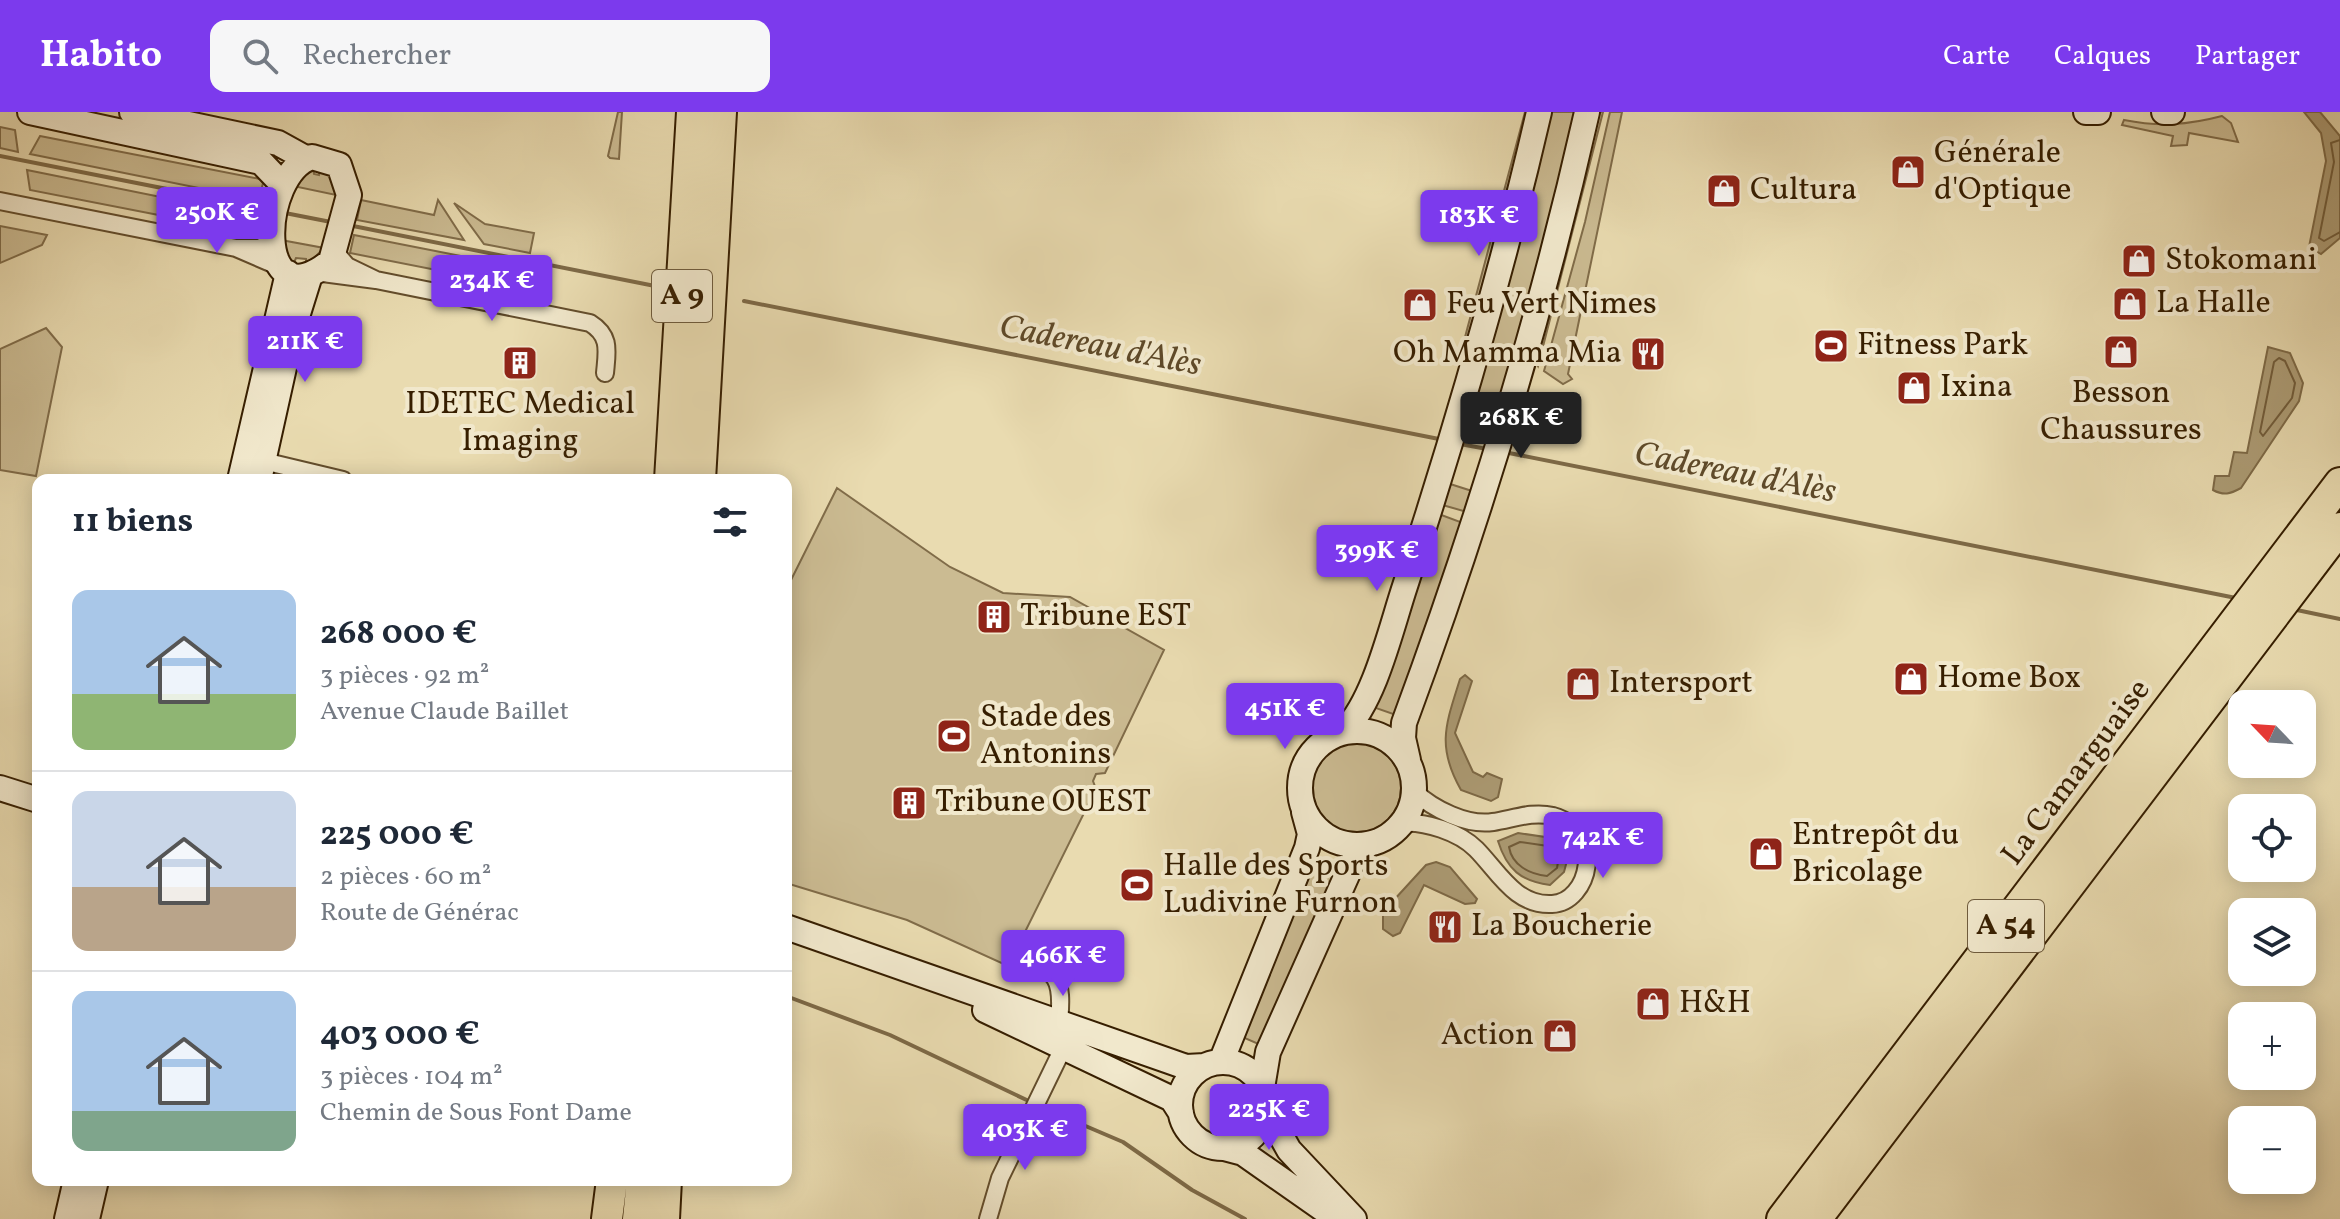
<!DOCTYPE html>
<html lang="fr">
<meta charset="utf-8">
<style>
:root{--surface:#fff;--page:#f6f6f7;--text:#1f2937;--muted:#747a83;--line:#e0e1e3;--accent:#7c3aed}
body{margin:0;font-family:Vollkorn,serif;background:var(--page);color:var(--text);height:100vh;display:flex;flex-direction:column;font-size:30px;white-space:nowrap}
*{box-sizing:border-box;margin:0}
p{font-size:26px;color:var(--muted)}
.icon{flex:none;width:44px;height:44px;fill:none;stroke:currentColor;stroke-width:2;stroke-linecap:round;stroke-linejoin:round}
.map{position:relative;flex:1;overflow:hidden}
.drawer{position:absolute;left:32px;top:362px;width:760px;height:712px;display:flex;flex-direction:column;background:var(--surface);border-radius:16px;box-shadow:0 4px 20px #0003}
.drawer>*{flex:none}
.needle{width:52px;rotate:295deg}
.buttons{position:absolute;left:2228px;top:578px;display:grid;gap:16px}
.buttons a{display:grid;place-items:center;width:88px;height:88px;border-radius:16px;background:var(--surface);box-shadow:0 4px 20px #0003;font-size:40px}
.price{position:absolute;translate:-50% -68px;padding:0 18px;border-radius:8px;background:var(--accent);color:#fff;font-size:26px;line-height:52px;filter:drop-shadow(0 2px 4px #0008)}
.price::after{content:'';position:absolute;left:50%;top:48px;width:24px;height:18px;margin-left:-12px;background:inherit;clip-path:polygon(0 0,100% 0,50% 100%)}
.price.selected{background:#222;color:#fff}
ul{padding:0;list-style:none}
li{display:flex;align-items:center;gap:24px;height:200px;padding:0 40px}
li+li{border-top:2px solid var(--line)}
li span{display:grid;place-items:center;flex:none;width:224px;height:160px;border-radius:16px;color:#555}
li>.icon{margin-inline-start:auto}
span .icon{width:96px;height:96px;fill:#fffc;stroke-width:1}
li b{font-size:34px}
h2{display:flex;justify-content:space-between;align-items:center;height:96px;padding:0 40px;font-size:34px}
header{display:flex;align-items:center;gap:48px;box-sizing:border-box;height:112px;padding:0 40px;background:var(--accent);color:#fff}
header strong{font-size:38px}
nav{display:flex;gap:44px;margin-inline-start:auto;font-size:28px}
.search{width:560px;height:72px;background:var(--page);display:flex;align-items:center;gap:20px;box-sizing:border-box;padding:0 28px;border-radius:16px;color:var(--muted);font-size:30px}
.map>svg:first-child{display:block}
.green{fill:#cbbb92;stroke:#806c49;stroke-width:2}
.water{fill:#ac9b74;stroke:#7d6946;stroke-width:2}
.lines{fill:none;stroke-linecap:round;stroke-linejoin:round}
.shore{stroke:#715c3a;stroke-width:2}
.stream{stroke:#7d6946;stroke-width:4}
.street-casing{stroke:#634d2c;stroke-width:20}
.secondary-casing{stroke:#361e00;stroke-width:28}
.highway-casing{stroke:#361e00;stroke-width:34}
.street{stroke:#f1e8cc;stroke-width:16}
.secondary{stroke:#f1e8cc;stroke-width:24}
.highway{stroke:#e9dbb0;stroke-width:30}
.labels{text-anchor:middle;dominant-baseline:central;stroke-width:8;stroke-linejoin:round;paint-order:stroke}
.shield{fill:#f1e8cc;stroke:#6e5b3d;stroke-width:2}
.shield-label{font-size:30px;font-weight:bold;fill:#361e00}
.poi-label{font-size:32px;fill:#361e00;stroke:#f1e8cc;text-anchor:start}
.street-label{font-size:32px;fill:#361e00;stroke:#f1e8cc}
.water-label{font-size:34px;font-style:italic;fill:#5f4a29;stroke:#f1e8cc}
</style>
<header>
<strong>Habito</strong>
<div class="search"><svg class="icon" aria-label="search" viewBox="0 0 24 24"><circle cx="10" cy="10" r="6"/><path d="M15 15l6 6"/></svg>Rechercher</div>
<nav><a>Carte</a><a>Calques</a><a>Partager</a></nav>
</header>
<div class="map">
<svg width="2340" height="1107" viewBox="0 0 2340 1107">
<rect width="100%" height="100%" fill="#e9dbb0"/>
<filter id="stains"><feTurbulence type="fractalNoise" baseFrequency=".0025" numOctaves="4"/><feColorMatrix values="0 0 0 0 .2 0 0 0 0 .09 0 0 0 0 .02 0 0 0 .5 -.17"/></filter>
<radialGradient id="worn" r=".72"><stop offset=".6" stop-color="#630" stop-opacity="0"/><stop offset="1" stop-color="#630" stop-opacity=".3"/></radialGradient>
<path class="green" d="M618 0H622L619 47 610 46 608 44Z
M1525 0H1532L1469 233 1464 229Z
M1547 0H1579L1518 245 1487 236Z
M1596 0H1603L1538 254 1533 245Z
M1610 0H1622L1568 262 1572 267 1563 272 1544 259 1585 110Z
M2222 4 2231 11 2238 30 2189 21 2187 33 2171 34 2173 24 2122 13 2124 8C2159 15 2188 13 2222 4Z
M0 15 15 18 18 40 0 36Z
M40 24 260 67 263 71 259 88 30 42Z
M313 56 314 62 319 63 320 56 330 62 336 83 293 74Z
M27 58 255 104 251 121 30 78Z
M361 88 434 103 438 88 464 128 357 108Z
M454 91 485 112 534 121 530 141 484 132Z
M0 114 47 123 42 133 0 151Z
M354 123 527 157 523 175 350 141Z
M281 128 324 136 306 154V147L296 146 293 153 280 133Z
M46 216 62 235 36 364 0 358V237Z
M1484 247 1512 254 1498 305 1470 296Z
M1447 371 1472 379 1467 400 1439 392Z
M837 376 950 455 1003 481 1070 485 1164 538 1105 661 1096 662 1093 669 1096 677 1008 854 907 808 786 771V478Z
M1436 401 1463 411 1396 603 1370 594Z
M1311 676a45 45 0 1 1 90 0a45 45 0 1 1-90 0Z
M1310 749 1338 759 1263 934 1240 924Z"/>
<path class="water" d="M2304 0H2320L2340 24V126L2321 142 2309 135 2326 49 2321 21Z
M2268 235 2290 241 2303 271 2299 289 2241 376C2230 382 2224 384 2213 378L2215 364H2229L2234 340 2247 341Z
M1465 563 1472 569 1455 621 1473 660 1483 665 1487 661 1502 667 1498 685 1491 689 1461 678C1436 634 1446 612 1460 567Z
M1518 721 1552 726 1569 741 1564 760 1550 773C1521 769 1507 758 1498 729Z
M1436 750 1450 755 1477 787 1475 791 1465 792 1424 773 1400 821 1393 824 1383 817V800L1426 753Z"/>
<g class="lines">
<path class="shore" d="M2340 28 2331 31 2334 50 2319 126 2324 129 2340 120
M2279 246 2285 249 2295 271 2292 286 2263 324 2260 320 2274 250Z
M1520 730 1548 734 1559 744 1557 756 1547 764C1529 762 1512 753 1509 735Z"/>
<path class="stream" d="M0 44 268 97
M285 101 331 110
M348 113 660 175
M744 189 1444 328
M1460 332 1487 337
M1504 340 2236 486
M2292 497 2340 507
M786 884 890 923 1033 991
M1041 995 1123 1030 1192 1078 1245 1107"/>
<defs>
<path id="street" d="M0 89 236 136
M270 129 260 136H236L280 155
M315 160 376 168 347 154 336 141
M376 168 590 211C611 224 607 239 605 261
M255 347 343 368
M1402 711C1425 709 1459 720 1476 737 1498 759 1515 794 1552 792 1589 791 1607 720 1553 704 1532 699 1513 707 1493 710 1467 714 1433 697 1415 680
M1014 841C1055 861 1064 861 1059 910
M988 1107 1000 1066 1066 930"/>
<path id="secondary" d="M30 0 261 50 283 73
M132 0 278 31 307 47
M2086 0H2098
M2164 0H2172
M312 45 339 53 349 83 331 149C253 213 259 61 312 45Z
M240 368 288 161
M259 368 291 224 310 163
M1300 676a57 57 0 1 1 114 0a57 57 0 1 1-114 0Z
M1344 619C1375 588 1391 516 1405 474 1456 318 1502 160 1539 0
M1408 648 1403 626 1404 611C1478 411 1540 209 1587 0
M0 676 38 688
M786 815 1169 949 1186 955 1205 954
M985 898 1172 987 1181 1001
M1221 950 1307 736 1310 722 1304 700
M1180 993a43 43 0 1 1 86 0a43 43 0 1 1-86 0Z
M1262 976 1268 940 1351 754 1357 742 1369 732
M1265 995 1289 1038 1354 1107
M1224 1036 1243 1041 1333 1104
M67 1107 76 1068
M87 1107 96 1068"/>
<path id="highway" d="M670 368 692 0
M700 368 721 0
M607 1107 612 1068
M638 1107 642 1068
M664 1107 666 1068
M1782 1107 2340 371
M1816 1107 2340 416"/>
</defs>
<use href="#street" class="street-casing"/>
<use href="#secondary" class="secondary-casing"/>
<use href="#highway" class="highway-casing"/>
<use href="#street" class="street"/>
<use href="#secondary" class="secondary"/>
<use href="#highway" class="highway"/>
</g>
<defs>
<symbol id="shop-square" viewBox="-11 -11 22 22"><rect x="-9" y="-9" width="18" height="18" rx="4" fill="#8f2418" stroke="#f1e8cc"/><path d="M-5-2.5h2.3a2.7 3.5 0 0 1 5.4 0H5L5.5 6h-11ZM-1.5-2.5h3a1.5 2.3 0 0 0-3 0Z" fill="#fff"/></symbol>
<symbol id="stadium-square" viewBox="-11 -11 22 22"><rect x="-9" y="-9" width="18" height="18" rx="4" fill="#8f2418" stroke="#f1e8cc"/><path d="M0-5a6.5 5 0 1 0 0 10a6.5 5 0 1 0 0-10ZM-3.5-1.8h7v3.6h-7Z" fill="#fff"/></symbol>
<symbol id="restaurant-square" viewBox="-11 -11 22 22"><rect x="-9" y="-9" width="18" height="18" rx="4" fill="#8f2418" stroke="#f1e8cc"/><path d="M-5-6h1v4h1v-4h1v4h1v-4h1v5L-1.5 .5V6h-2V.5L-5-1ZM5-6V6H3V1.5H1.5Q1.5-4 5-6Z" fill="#fff"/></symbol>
<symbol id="building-square" viewBox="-11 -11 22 22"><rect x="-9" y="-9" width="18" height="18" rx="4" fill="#8f2418" stroke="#f1e8cc"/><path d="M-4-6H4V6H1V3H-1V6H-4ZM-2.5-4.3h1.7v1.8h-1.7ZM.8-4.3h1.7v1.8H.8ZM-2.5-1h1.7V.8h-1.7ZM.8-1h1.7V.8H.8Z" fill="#fff"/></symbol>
</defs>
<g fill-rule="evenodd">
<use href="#shop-square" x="1888" y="40" width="40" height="40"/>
<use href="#shop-square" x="1704" y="59" width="40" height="40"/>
<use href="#shop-square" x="2119" y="129" width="40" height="40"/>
<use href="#shop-square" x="2110" y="172" width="40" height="40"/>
<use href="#shop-square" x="1400" y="173" width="40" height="40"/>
<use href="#stadium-square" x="1811" y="214" width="40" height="40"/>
<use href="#shop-square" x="2101" y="220" width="40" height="40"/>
<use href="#restaurant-square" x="1628" y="222" width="40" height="40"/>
<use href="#building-square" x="500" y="231" width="40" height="40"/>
<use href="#shop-square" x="1894" y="256" width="40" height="40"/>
<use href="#building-square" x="974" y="485" width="40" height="40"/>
<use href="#shop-square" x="1891" y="547" width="40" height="40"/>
<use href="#shop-square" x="1563" y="552" width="40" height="40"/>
<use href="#stadium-square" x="934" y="604" width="40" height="40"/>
<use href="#building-square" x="889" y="671" width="40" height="40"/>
<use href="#shop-square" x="1746" y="722" width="40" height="40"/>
<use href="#stadium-square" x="1117" y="753" width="40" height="40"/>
<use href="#restaurant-square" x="1425" y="795" width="40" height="40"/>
<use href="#shop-square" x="1633" y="872" width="40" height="40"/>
<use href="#shop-square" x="1540" y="904" width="40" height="40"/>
</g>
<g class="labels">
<g class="shield">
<rect x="652" y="158" width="60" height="52" rx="6"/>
<rect x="1968" y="788" width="76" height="52" rx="6"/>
</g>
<g class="shield-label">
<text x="682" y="184">A 9</text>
<text x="2006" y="814">A 54</text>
</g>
<g class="poi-label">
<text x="1934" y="42">Générale<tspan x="1934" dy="37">d'Optique</tspan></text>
<text x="1750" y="79">Cultura</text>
<text x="2165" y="149">Stokomani</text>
<text x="2156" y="192">La Halle</text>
<text x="1446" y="193">Feu Vert Nimes</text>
<text x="1857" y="234">Fitness Park</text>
<text x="1622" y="242" text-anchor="end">Oh Mamma Mia</text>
<text x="1940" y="276">Ixina</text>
<text x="2121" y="282" text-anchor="middle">Besson<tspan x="2121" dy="37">Chaussures</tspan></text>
<text x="520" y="293" text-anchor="middle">IDETEC Medical<tspan x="520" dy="37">Imaging</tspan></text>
<text x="1020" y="505">Tribune EST</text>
<text x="1937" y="567">Home Box</text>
<text x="1609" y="572">Intersport</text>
<text x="980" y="606">Stade des<tspan x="980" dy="37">Antonins</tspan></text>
<text x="935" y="691">Tribune OUEST</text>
<text x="1792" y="724">Entrepôt du<tspan x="1792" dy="37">Bricolage</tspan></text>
<text x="1163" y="755">Halle des Sports<tspan x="1163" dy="37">Ludivine Furnon</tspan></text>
<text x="1471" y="815">La Boucherie</text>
<text x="1679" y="892">H&amp;H</text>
<text x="1534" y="924" text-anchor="end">Action</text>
</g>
<g class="street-label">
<text transform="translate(2077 661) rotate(-53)">La Camarguaise</text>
</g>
<g class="water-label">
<text transform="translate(1100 235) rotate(11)">Cadereau d'Alès</text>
<text transform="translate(1735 362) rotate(11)">Cadereau d'Alès</text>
</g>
</g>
<rect width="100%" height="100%" filter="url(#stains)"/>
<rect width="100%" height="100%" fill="url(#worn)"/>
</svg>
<div class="buttons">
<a><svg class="needle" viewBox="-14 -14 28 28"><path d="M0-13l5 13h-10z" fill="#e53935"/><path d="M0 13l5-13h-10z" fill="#747a83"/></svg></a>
<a><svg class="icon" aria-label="locate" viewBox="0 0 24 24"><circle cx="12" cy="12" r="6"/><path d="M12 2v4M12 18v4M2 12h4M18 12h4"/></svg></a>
<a><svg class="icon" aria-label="layers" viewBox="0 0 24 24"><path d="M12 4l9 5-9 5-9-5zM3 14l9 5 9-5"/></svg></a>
<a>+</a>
<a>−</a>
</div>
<b class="price" style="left:217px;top:143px">250K €</b>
<b class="price" style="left:1479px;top:146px">183K €</b>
<b class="price" style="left:492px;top:211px">234K €</b>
<b class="price" style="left:305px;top:272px">211K €</b>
<b class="price selected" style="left:1521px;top:348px">268K €</b>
<b class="price" style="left:1377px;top:481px">399K €</b>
<b class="price" style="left:1285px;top:639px">451K €</b>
<b class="price" style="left:1603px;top:768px">742K €</b>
<b class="price" style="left:1063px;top:886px">466K €</b>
<b class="price" style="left:1269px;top:1040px">225K €</b>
<b class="price" style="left:1025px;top:1060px">403K €</b>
<section class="drawer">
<h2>11 biens<svg class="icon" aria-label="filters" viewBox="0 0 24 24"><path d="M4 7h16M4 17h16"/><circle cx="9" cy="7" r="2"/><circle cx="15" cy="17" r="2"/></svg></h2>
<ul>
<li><span style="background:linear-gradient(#a9c7e8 65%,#8fb573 0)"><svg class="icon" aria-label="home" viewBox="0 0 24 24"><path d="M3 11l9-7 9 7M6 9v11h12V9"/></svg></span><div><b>268 000 €</b><p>3 pièces · 92 m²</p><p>Avenue Claude Baillet</p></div></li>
<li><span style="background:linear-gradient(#c9d6e8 60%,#b9a48a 0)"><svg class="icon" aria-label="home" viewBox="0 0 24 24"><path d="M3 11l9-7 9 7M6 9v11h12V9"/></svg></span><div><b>225 000 €</b><p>2 pièces · 60 m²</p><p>Route de Générac</p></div></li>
<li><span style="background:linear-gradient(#a9c7e8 75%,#7fa58c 0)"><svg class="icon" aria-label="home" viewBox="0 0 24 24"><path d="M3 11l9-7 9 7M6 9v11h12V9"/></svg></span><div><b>403 000 €</b><p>3 pièces · 104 m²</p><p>Chemin de Sous Font Dame</p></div></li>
</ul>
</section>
</div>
